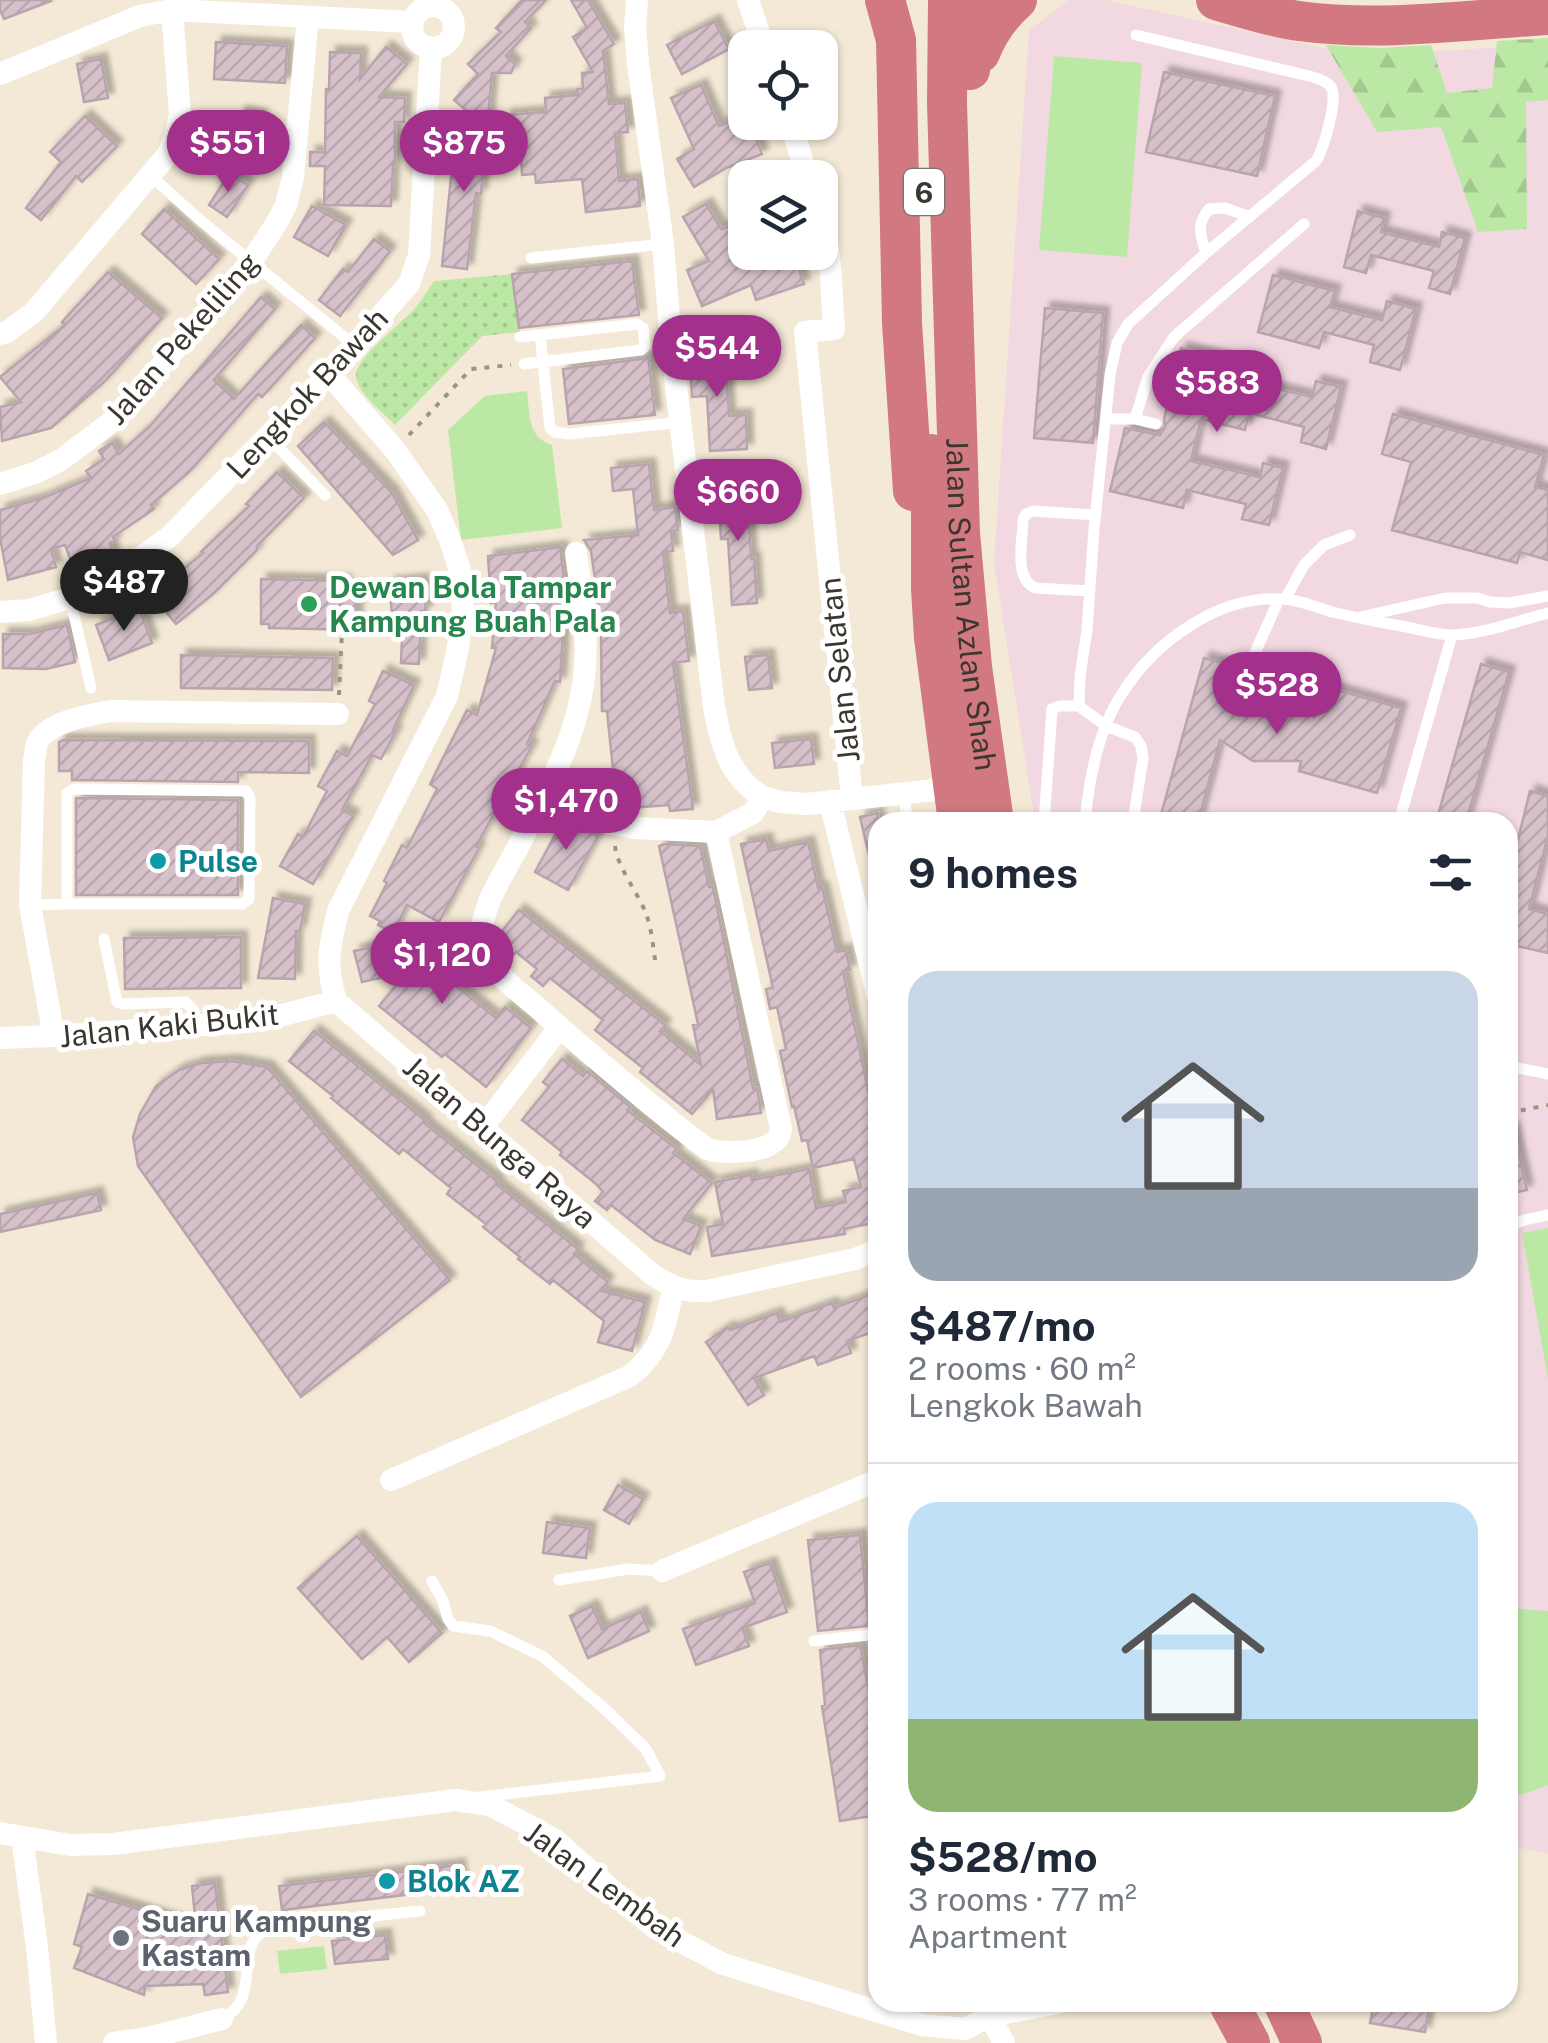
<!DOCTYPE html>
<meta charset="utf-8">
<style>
:root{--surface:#fff;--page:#f6f6f7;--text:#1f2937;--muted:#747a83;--line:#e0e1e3;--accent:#a3308b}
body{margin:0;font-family:"Public Sans",sans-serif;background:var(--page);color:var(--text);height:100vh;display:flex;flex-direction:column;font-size:38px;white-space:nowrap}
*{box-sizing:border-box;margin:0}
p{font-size:32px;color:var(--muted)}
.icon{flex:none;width:55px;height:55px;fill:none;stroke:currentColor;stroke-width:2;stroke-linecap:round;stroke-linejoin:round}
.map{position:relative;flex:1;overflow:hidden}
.drawer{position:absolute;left:868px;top:812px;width:650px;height:1200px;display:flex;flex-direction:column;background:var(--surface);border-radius:30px;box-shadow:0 2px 8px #0004}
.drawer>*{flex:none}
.buttons{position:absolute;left:728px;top:30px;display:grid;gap:20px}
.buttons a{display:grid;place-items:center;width:110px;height:110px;border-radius:20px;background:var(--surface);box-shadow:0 2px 8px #0004;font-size:50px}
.price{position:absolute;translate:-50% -85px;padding:0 22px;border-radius:35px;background:var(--accent);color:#fff;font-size:32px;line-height:65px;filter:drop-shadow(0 2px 5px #0008)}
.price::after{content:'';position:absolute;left:50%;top:60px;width:30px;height:22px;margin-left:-15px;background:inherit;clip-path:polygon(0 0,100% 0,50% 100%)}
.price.on{background:#222;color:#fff}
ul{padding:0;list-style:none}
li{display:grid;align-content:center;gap:20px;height:530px;padding:0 40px}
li+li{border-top:2px solid var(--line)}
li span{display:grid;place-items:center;height:310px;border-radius:30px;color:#555}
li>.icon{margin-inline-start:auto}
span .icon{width:180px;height:180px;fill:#fffc;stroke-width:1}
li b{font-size:42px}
h2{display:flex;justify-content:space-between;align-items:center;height:120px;padding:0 40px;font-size:42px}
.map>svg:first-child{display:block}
.education{fill:#f2d9e1}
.grass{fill:#bce8a6}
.forest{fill:url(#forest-firs)}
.park{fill:url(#park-dots)}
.building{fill:url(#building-hatch);stroke:#b8a4ad;stroke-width:2.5;filter:url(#shadow)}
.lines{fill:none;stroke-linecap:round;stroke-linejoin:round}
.path{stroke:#9b9386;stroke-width:4;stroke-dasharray:5 8;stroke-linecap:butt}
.lane{stroke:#fff;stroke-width:11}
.street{stroke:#fff;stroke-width:22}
.highway{stroke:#d17880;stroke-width:40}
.leisure-dot{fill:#2e9e5b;stroke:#fff;stroke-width:4}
.culture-dot{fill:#0f9aa8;stroke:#fff;stroke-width:4}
.worship-dot{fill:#6b7280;stroke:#fff;stroke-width:4}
.labels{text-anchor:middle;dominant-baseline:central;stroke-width:10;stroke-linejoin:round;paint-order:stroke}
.shield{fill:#fff;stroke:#76736e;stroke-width:2.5}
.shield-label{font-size:28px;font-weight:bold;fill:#3b3730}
.street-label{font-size:30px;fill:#3b3730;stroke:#fff}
.leisure-label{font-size:30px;font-weight:bold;fill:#27864d;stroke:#fff;text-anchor:start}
.culture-label{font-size:30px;font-weight:bold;fill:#0d838f;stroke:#fff;text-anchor:start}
.worship-label{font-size:30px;font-weight:bold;fill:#5b616d;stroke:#fff;text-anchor:start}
</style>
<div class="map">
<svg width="1548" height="2043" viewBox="0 0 1548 2043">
<defs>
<pattern id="forest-firs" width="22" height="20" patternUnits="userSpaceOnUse" patternTransform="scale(2.5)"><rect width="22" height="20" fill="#bce8a6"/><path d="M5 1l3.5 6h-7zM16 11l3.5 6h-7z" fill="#a2c88f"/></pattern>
<pattern id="park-dots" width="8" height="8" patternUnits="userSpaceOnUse" patternTransform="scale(2.5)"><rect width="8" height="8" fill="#bce8a6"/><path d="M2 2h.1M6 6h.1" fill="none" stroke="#a2c88f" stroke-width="1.8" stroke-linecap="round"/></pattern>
<pattern id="building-hatch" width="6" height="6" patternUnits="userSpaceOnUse" patternTransform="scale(2.5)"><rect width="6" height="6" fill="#d6c1ca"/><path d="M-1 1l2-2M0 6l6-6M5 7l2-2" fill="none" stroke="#b9a6ae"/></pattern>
<filter id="shadow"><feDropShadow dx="6" dy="-6" stdDeviation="2.5" flood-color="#0004"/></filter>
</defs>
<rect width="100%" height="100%" fill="#f4e9d6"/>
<path class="education" d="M1069 0H1106L1359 56 1548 44V1854L1508 1845V822H1035L994 563 1029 30Z"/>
<path class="grass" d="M1054 56 1142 63 1127 257 1039 250Z
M527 391C530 414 527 437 552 445L562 528 461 540 448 430 485 396Z
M1548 1228V1379L1522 1233Z
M1508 1608 1548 1611V1785L1524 1794H1508Z
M324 1946 327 1969 280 1974 277 1951Z"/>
<path class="forest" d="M1548 38V100L1526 102 1527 229 1478 232 1441 127 1377 132 1326 45 1379 48 1431 45 1447 93 1492 88 1497 41Z"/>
<path class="park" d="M512 274 520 332 482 336 395 425C383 412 359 395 356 377 353 359 404 322 416 307 423 299 428 289 434 281Z"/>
<path class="building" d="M0 0H50L51 1 4 19 0 10Z
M522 0H546L525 22 531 28 506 56 515 64 511 73H492L487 129 454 100 478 74 468 64 501 32 496 28Z
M571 0H588L614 44 603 51 609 104 625 103 628 132 615 133 619 181 638 179 640 206 586 212 582 179 536 183 535 174 522 175 521 157 509 158 506 115 546 112 545 98 578 95 577 89H583L582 73 593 72 573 37 587 28Z
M714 21 729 49 682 74 667 45Z
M216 42 287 46 285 83 214 79Z
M386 47 407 64 379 97 405 98 404 122H395V164H393L391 206 324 205 325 166H310V152H325L326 89H329L330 52 361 53 360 79Z
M101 59 108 98 84 102 77 64Z
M1164 72 1275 96 1257 176 1146 152Z
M701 85 719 126 745 116V122H750L762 154 726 168 694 187 677 159 694 149 671 98Z
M240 112 261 116 255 153 233 149Z
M85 116 117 146 82 182 76 176 41 220 26 208 61 162 50 152Z
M456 128 487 131 481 194 476 193 467 269 442 266Z
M229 174 248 185 227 217 209 205Z
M706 204 721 229 745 222V252H793L804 284 756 300 751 285 702 306 687 270 709 261 683 217Z
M312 206 346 225 328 256 294 237Z
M164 209 219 259 196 284 142 234Z
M1358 211 1384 218 1381 232 1439 247 1442 232 1465 238 1450 294 1429 288 1434 271 1371 255 1366 273 1344 267Z
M374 239 390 251 340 316 319 300 343 269 348 272Z
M632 261 639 315 519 328 512 274Z
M108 272 162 318 105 381 51 428 2 441 0 407 21 402 0 377 65 325 62 322Z
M1273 275 1335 291 1330 307 1382 320 1387 301 1416 309 1400 370 1370 362 1374 345 1324 332 1319 348 1258 332Z
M261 297 275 309 214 380 234 399 301 325 315 338 262 397 258 394 190 471 151 505 154 509 113 537 115 541 110 543 114 554 74 569 65 545 51 549 56 567 8 580 0 538V510L43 498 91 478 86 471 104 459 99 451 112 443 119 454 150 426Z
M1045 308 1103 313 1093 443 1034 438Z
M725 348 729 416 746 415 747 449 710 451 707 396 692 397 689 351Z
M1181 348 1256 366 1252 383 1312 397 1316 381 1341 387 1326 449 1301 442 1304 427 1249 413 1245 430 1201 419 1191 461 1260 477 1263 463 1283 468 1269 525 1242 519 1246 504 1187 490 1183 508 1110 491 1125 428 1160 435 1165 427 1164 419Z
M648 356 655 415 569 424 563 369 642 359Z
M1393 414 1544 455 1535 487 1548 490V560L1520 552 1517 563 1392 530 1411 462 1382 454Z
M324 422 392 493 418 540 393 555 298 446Z
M649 464 654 510 675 507 678 530 671 531 673 551 663 552 670 613 683 611 689 661 673 663 693 809 670 811 669 805 617 809 607 711H602L601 637 597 593 591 551 584 540 638 535 633 489 613 491 611 468Z
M277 472 304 498 257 546V550L213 594 176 624 152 595 203 553 201 552 249 506 246 504Z
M747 487 751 559 754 558 757 603 732 605 728 539H721L718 488Z
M562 547 561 555 569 617 564 618 560 682 555 681 527 744 532 746 476 846 479 848 439 922 407 905 393 933 378 925 380 921 370 916 387 883 384 881 402 845 407 848 437 789 430 784 467 710 477 715 496 648H492L496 602 491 603 488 556Z
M261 579 347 581 333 588 357 586 356 630 269 628V624H261Z
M423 580 426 611H421L419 664 401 663 403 613 392 614 389 583Z
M139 608 152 643 109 660 96 625Z
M67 625 75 662 46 669 3 668V634H30Z
M181 655 333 658 332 690 181 688Z
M768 655 772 688 749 690 745 657Z
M1204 658 1240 668 1233 693 1272 691 1314 717 1323 686 1401 708 1377 793 1299 771 1301 761H1253L1220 740 1198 822H1159Z
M1481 664 1509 672 1466 822H1436Z
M383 671 414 685 393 730 396 731 381 759 372 755 342 810 353 816 313 884 280 866 298 834 303 837 327 791 318 786 337 751 347 756 375 704 369 701Z
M811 739 814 764 775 768 772 743Z
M63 740 309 741V773L238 772V782L72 780V771H59V742Z
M1530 791 1548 796V836L1529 909 1548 914V953L1508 944V880Z
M76 798 238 800V895H76Z
M878 813V867L872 868 860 817Z
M561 816 598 836 568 890 535 872 556 833 552 831Z
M766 839 769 851 808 842 818 888 822 887 837 952 846 950 850 970 843 971 878 1139V1171L874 1172 878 1187V1222L844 1229 845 1234 712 1256 707 1227 723 1224 715 1182 751 1175 752 1180 809 1169 816 1208 846 1202 843 1191 861 1187 854 1159 813 1168 807 1140 802 1141 794 1106 792 1107 780 1051 786 1049 777 1007 770 1009 766 989 773 988 741 844Z
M664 844 700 846 709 887H713L753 1088H757L761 1113 717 1119 713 1089 692 1114 640 1072 643 1068 595 1030 603 1020 550 978 543 986 531 976 537 969 516 952 513 955 502 946 505 941 498 936 519 910 665 1025 660 1031 701 1065 693 1025 698 1024 659 846Z
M273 898 305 904 300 931H296L295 979 258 978Z
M436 934 441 964 460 980 456 986 496 1018 505 1007 531 1028 486 1087 445 1054 442 1057 379 1006 407 972 362 982 354 951Z
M241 937V988L125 989 124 938Z
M314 1031 426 1121 424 1123 498 1182 496 1184 578 1249 574 1254 608 1282 601 1291 645 1302 632 1351 598 1342 604 1321 553 1280 550 1284 518 1259 520 1257 483 1227 486 1224 447 1194 451 1188 403 1149 399 1154 331 1098 333 1096 289 1061Z
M562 1059 583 1076 587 1071 630 1107 627 1110 677 1149 673 1153 712 1183 683 1219 701 1226 690 1254 655 1240 611 1205 607 1210 595 1201 603 1192 596 1184 560 1155 562 1152 522 1120 549 1087 543 1082Z
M232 1061 267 1067 450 1280 301 1397 138 1166 133 1137 140 1114 156 1086 179 1070 201 1063Z
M1513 1128 1527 1190 1508 1194V1129Z
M97 1193 101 1210 0 1232V1214Z
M878 1292V1330L847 1341 851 1353 818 1365 814 1356 754 1378 764 1395 748 1405 706 1342 728 1327 730 1330 777 1313 780 1322 832 1303 834 1308Z
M618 1485 643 1499 629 1524 604 1510Z
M547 1522 590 1528 586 1558 543 1553Z
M860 1535 869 1626 818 1631 808 1540Z
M357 1536 442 1633 409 1662 387 1637 362 1659 298 1588Z
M770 1563 787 1612 742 1628 749 1646 696 1665 683 1629 755 1603 744 1572Z
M592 1606 602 1629 641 1612 649 1631 588 1658 570 1616Z
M860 1645 878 1737V1815L840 1821 822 1706 825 1705 820 1650Z
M459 1865 462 1888 282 1910 279 1886Z
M215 1883 228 1992 205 1995 203 1984 145 1986 144 1995 74 1968 82 1947 74 1944 88 1894 196 1926 192 1886Z
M385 1935 388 1959 335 1964 332 1941Z
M1374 2002H1430L1425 2032 1370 2023Z"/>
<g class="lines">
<path class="path" d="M409 435 471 369 511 365
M339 695 342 630
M615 846C617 866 636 890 645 911 652 928 653 948 656 966
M1508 1113 1548 1105"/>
<path class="lane" d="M151 176 200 220 354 345
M1206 253C1200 234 1196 225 1209 209L1225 208 1250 217
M531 258 663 244
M540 335 550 428 554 432 569 434 681 422
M520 337 637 324 643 328 645 346 641 350 524 364
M671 343 764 335
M1107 419H1135L1148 377 1174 337 1304 224
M1135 419 1156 424
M268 437 325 495
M1090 591 1035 588C1013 578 1023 540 1023 520L1026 514 1033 511 1096 515
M70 598 91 688
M1285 599 1304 565 1324 545 1350 535
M1360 617 1445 598H1477L1490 602 1509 603 1548 596
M1250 664 1279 599
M74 789 246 791 250 798 249 899 242 904H67V793Z
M903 793 908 822
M1044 822 1052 709 1060 706H1079
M1085 822C1089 778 1098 729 1123 692 1156 641 1218 596 1280 599 1297 599 1316 607 1332 612 1357 618 1382 623 1407 627 1421 630 1437 635 1452 635 1485 634 1516 621 1548 613
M1133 822 1143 758 1141 746 1135 737 1106 726 1079 706 1080 676 1087 630 1094 529 1110 375 1117 343 1128 324 1206 253 1316 161C1323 150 1339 98 1331 87 1327 81 1317 78 1309 76L1136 35
M1399 822 1452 635
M30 905 67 904
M104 939 117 1002 122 1004 186 1002 193 1010 195 1026
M1508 1066 1548 1074
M1508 1227 1524 1220 1548 1215
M559 1580 628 1569 662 1571
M432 1581 443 1601 448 1619 453 1626 490 1631 542 1656 605 1709 646 1749 660 1776 480 1797
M814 1641 878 1634
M222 2019C267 1996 226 1940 275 1926L420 1911"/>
<path class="street" d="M637 0 635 27 638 64 663 244 671 343 714 707C721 744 729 777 763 797
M748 0 764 48
M412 27a21 21 0 1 1 42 0a21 21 0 1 1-42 0Z
M0 74 140 16 172 10 412 22
M790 122 808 178
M820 213C832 250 831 291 834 329L805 332 852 798
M0 334 7 332 34 312 168 154 176 134 180 114 172 10
M329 374 395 450 437 510 450 540 460 570 463 613 457 653 447 696 338 911C329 948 325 964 336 1001L653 1275C674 1288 682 1292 707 1291L855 1259 878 1250
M0 484 35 473 61 460 114 420 251 262 276 224 286 205 293 177 308 17
M576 553C581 591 588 628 585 666 581 733 546 791 517 849 501 879 471 920 486 954 495 976 521 993 538 1008 593 1057 649 1105 707 1149 722 1154 759 1153 772 1143 779 1139 779 1136 781 1129L716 832
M0 612 29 610 70 598 118 574 169 537 329 374 409 284 419 255 431 48
M552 780 609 823 634 828 716 832 753 813 763 797 780 802 806 804 953 788
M830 801 878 998
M54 1036 30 905 34 760C35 759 36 745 37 744 45 722 90 715 110 711L338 714
M0 1038 54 1036 260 1021 336 1001
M483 1127 560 1027
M391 1480 630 1376C663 1349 665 1327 673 1288
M662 1571 878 1480
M0 1833 70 1845 113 1844 456 1800 490 1805 554 1839 655 1928 723 1964 922 2025 965 2029 990 2016 1062 2002
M22 1837 37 1947 46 2043
M990 2016 1004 2043
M114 2043 148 2038 222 2019"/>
<g class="highway">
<path d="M885 0 896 40 902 323 913 491"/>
<path id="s1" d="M948 0 947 103 960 533 972 667 994 822"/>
<path d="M1216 0C1243 8 1271 17 1299 21 1381 32 1466 20 1548 15"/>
<path d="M980 53C988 32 1000 15 1017 0"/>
<path d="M970 70 973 27 982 0"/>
<path d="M931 454V588L934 638 958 822"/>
<path d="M1228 2002 1250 2043"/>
<path d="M1283 2002 1302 2043"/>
</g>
</g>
<circle class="leisure-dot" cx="309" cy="604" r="10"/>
<g class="culture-dot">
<circle cx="158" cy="861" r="10"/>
<circle cx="387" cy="1881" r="10"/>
</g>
<circle class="worship-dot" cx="121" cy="1938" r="10"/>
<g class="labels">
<rect class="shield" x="904" y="169" width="40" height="46" rx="8"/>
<g class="shield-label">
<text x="924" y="192">6</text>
</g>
<g class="street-label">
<text transform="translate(182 338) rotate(-49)">Jalan Pekeliling</text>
<text transform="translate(307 393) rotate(-47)">Lengkok Bawah</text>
<text stroke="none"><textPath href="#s1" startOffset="605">Jalan Sultan Azlan Shah</textPath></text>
<text transform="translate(839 670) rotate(-96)">Jalan Selatan</text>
<text transform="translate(169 1025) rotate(-6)">Jalan Kaki Bukit</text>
<text transform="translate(500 1142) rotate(41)">Jalan Bunga Raya</text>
<text transform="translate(605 1884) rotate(36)">Jalan Lembah</text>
</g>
<g class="leisure-label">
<text x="329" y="587">Dewan Bola Tampar<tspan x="329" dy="34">Kampung Buah Pala</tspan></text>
</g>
<g class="culture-label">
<text x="178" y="861">Pulse</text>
<text x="407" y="1881">Blok AZ</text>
</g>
<g class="worship-label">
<text x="141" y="1921">Suaru Kampung<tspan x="141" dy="34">Kastam</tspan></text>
</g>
</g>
</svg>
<div class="buttons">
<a><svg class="icon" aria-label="locate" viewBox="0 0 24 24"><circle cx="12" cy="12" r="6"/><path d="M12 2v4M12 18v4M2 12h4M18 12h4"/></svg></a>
<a><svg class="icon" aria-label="layers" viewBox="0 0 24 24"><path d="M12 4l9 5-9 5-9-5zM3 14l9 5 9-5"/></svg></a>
</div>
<b class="price" style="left:228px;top:195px">$551</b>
<b class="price" style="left:464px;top:195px">$875</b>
<b class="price" style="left:717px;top:400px">$544</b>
<b class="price" style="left:1217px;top:435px">$583</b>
<b class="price" style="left:738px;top:544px">$660</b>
<b class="price on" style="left:124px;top:634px">$487</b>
<b class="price" style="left:1277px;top:737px">$528</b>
<b class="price" style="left:566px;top:853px">$1,470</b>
<b class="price" style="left:442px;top:1007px">$1,120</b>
<section class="drawer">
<h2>9 homes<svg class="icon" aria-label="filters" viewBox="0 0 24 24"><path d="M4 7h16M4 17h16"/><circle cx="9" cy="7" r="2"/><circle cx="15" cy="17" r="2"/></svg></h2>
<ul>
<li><span style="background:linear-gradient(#c9d6e8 70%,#9aa5b1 0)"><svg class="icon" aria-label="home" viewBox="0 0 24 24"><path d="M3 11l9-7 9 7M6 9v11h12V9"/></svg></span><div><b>$487/mo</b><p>2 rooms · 60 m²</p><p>Lengkok Bawah</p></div></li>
<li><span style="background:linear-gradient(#bfe0f5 70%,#8fb573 0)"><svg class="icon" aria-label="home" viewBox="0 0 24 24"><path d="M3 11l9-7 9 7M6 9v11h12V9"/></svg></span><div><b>$528/mo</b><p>3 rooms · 77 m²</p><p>Apartment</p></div></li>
</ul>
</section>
</div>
